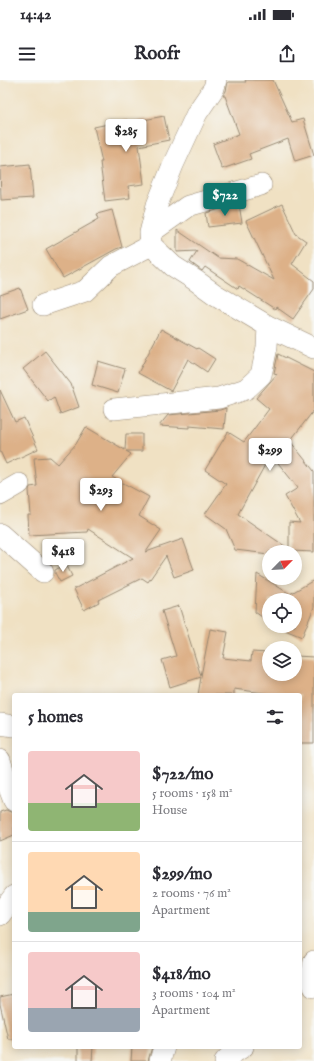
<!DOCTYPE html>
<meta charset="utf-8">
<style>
:root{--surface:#fff;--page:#f2f2f3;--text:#2b2b33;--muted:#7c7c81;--line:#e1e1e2;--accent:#0f766e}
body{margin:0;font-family:"IM FELL English",serif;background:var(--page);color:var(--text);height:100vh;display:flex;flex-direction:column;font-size:15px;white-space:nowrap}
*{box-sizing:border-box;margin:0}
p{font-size:13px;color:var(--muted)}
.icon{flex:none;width:22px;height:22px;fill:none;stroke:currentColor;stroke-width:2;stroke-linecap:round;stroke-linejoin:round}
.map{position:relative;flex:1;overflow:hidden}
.drawer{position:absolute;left:12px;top:613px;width:290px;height:356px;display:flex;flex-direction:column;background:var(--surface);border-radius:4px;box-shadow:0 2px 10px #0003}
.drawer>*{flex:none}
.needle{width:26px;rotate:66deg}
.fabs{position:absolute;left:262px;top:465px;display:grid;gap:8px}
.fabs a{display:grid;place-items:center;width:40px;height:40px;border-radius:50%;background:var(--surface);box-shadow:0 2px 10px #0003;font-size:20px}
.price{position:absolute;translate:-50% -34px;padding:0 9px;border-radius:4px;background:#fff;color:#222;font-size:13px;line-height:26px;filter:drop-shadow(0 1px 2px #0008)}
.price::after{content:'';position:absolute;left:50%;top:24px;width:12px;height:9px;margin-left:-6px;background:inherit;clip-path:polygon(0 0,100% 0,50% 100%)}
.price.active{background:var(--accent);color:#fff}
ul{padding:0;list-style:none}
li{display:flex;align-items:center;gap:12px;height:100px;padding:0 16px}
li+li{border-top:1px solid var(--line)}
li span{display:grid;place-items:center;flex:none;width:112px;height:80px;border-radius:4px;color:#555}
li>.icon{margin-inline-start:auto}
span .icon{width:48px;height:48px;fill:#fffc;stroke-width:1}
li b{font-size:17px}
h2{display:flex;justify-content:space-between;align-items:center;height:48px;padding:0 16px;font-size:17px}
.status{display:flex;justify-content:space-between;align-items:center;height:28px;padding:0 20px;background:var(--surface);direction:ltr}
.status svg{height:11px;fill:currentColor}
header{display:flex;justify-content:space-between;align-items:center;height:52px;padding:0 16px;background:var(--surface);font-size:18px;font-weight:800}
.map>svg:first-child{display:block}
.building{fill:#ddb188;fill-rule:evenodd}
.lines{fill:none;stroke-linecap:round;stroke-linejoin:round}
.minor-casing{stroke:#968670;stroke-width:22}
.minor{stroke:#fff;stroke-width:21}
</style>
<div class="status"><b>14:42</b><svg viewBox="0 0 49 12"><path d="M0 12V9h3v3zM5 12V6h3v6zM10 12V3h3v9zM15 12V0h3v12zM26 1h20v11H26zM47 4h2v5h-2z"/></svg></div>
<header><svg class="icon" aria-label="menu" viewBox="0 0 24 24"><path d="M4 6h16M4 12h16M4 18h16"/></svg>Roofr<svg class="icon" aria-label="share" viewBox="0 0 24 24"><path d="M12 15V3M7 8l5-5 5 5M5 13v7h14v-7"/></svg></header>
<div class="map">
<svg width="314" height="981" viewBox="0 0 314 981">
<rect width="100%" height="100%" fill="#f6f6f2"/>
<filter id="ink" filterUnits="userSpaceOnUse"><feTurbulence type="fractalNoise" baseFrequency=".025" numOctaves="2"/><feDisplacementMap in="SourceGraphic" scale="8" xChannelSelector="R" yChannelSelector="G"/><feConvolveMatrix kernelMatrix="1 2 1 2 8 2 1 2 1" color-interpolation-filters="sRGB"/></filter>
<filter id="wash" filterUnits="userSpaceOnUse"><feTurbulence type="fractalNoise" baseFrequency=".012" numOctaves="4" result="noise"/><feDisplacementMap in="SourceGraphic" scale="16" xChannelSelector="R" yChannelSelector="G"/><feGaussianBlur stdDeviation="0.9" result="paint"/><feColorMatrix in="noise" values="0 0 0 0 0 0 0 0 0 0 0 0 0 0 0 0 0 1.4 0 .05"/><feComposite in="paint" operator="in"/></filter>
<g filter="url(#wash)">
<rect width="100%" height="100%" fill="#f0e1c3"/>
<g id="blocks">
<path class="building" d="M245 0H273L292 42 303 39 314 75 295 81 288 59 249 74 251 79 222 89 213 64 239 54 225 16H223L226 11 228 2H246Z
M164 36 169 60 139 66 144 104 128 106 130 118 105 121 100 82H102L94 47 127 40 128 43Z
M30 84 33 118 1 120 0 87Z
M239 124 242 143 208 147 206 133Z
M282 124 296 154 306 161 292 184 314 201V209L293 239 276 227 275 229 239 206 238 209 205 187 202 191 190 182 197 171 177 172V150L218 178 237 179 274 200 246 141Z
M112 130 122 167 116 169 63 198 46 169 99 139 97 134Z
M20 208 28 229 0 239V215Z
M161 249 197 269 198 268 215 279 207 292 188 279 171 311 138 293Z
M45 271 71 304 79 327 60 334 54 317 48 321 23 289Z
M278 274 314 292V330L290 361 314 391V472L291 471 292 472H269V474L235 470 226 449 205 434 226 404 205 390 228 352 244 362 269 329 256 318 277 294 274 293ZM271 374 298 408 285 416 300 443 289 442V469L238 434Z
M98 281 125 289 118 313 92 305Z
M0 310 15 342 24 338 38 369 6 384 0 371Z
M226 328 224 349 189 346V348L159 346 168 335 220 330Z
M86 347 125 370 126 354H142V371H126L131 374 112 397 149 417 139 436 161 450 146 472 183 459 194 490 174 497 166 476 148 502 142 498 98 520 99 522 84 530 74 509 133 478 88 449 87 452 29 455 28 435H31L29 410 30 407 37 406 34 378 50 377 58 384 76 364Z
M66 484 72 496 60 502 55 493V490Z
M257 494 290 514 314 500V527L302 557 280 548 276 546H295V520H269V542L255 532Z
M179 526 201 596 210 549 228 552 223 578 251 581 252 572 269 573V594H295V576L314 577V663H300V615H279L234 609V615H198L201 597 170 607 162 580 176 576 162 531Z
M6 730 13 733 14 736V755L0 761V732Z
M14 914V959H8L0 924V917Z
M78 967H93L92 981H78Z
M132 967H152L148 981H131Z"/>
</g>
</g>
<g filter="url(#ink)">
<use href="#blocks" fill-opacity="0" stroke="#968670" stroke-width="1"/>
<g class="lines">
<defs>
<path id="minor" d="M216 0 214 8 197 33 173 85 157 125 150 153 151 165 173 186 195 200 216 215 268 246 314 268
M150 153 188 126 261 105
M43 225 85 211 111 186 151 165
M114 329 219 318 246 309 261 295 267 267 268 246
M0 415 19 404
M0 454 43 492
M0 644 14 646
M0 680 7 703 14 721
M0 835 14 816
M314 881 311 898 314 907
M160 981 164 967
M225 981 232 974 243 967"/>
</defs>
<use href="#minor" class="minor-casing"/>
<use href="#minor" class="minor"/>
</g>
</g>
</svg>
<div class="fabs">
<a><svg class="needle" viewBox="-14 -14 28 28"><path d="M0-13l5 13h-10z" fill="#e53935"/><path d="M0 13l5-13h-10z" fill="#7c7c81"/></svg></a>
<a><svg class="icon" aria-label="locate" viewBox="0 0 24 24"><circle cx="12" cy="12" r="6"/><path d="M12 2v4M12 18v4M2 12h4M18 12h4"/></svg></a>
<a><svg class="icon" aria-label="layers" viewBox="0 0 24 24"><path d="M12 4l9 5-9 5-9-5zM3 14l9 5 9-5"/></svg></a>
</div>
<b class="price" style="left:126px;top:73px">$285</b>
<b class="price active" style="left:225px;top:137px">$722</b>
<b class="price" style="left:270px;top:392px">$299</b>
<b class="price" style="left:101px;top:432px">$293</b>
<b class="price" style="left:63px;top:493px">$418</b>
<section class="drawer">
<h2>5 homes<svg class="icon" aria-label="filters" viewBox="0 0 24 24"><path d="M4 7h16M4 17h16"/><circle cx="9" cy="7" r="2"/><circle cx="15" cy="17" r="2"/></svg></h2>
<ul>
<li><span style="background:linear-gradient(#f6c9c9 65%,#8fb573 0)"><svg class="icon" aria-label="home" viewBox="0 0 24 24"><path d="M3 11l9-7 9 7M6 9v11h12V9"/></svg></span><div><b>$722/mo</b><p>5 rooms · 158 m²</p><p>House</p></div></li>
<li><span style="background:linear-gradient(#ffd9b3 75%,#7fa58c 0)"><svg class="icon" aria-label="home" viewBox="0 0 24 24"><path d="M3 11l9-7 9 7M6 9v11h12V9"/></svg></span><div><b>$299/mo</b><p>2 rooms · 76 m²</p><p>Apartment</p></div></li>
<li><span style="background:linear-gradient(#f6c9c9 70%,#9aa5b1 0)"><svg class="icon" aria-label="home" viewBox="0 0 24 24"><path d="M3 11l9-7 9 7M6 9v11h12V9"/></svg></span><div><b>$418/mo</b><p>3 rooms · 104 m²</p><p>Apartment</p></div></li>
</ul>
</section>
</div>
